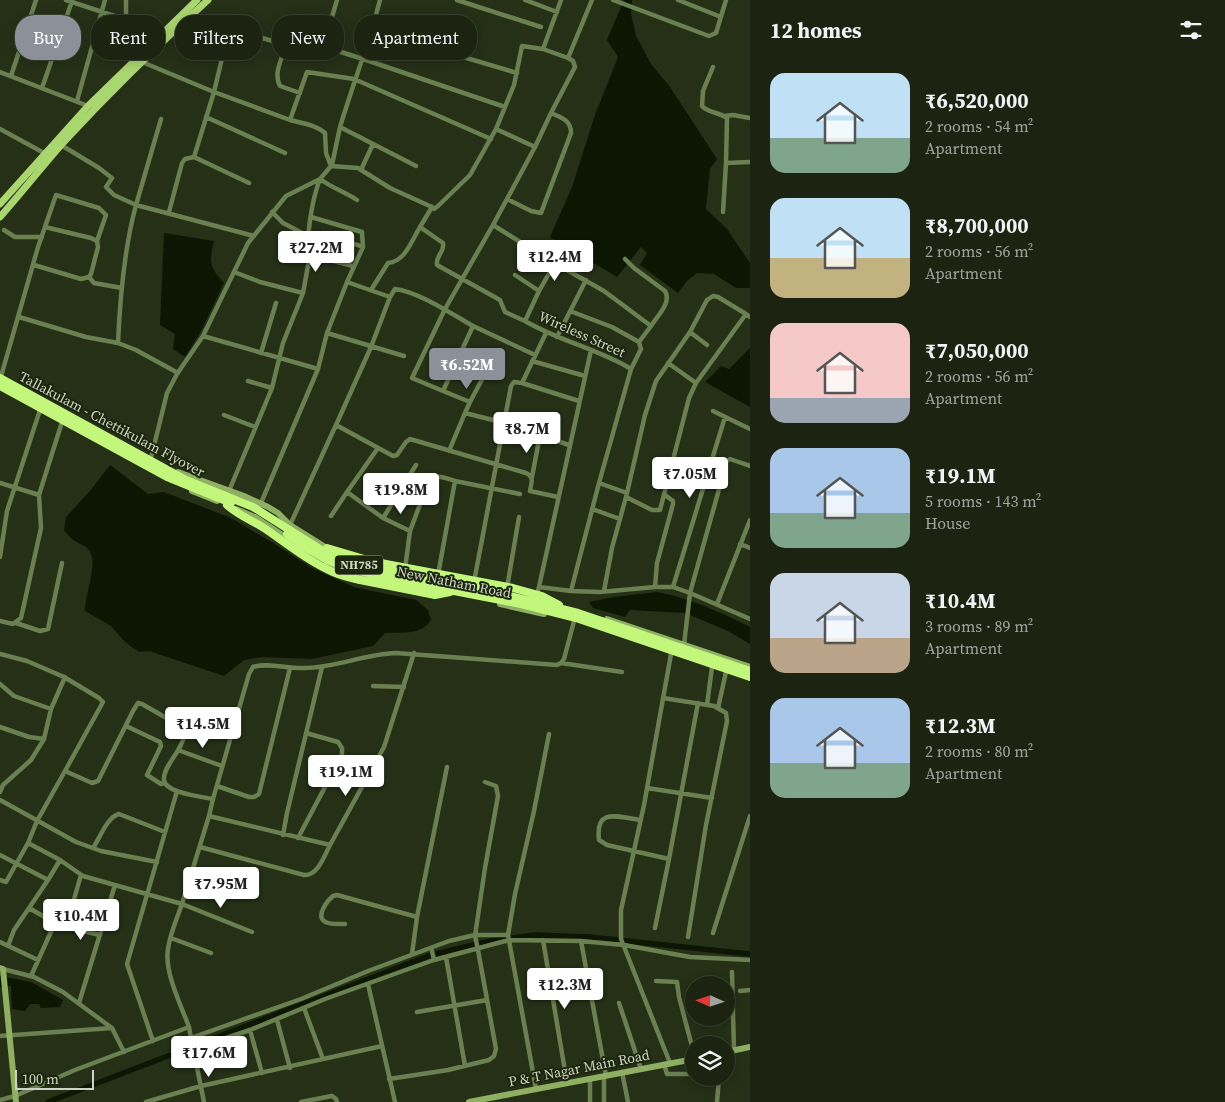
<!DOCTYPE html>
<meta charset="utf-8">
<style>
:root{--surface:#1c2411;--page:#252c1a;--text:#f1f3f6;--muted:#a0a49f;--line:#3a4131;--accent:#8c9099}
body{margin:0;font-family:"Source Serif 4",serif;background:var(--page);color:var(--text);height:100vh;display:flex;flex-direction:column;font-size:19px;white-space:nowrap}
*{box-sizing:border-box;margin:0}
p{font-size:16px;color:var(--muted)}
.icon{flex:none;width:28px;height:28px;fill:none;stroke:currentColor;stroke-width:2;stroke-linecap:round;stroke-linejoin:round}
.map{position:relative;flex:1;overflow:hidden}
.panel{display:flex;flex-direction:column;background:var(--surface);width:475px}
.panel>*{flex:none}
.top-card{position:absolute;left:15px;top:15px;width:475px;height:45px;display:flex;gap:10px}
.needle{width:32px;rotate:273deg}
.tools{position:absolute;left:685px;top:976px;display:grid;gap:10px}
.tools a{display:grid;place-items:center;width:50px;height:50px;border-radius:50%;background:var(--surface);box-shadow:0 2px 12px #0003,0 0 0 1px var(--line);font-size:25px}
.scale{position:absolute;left:15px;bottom:12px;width:79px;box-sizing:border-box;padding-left:5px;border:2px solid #cdd4c5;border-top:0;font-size:14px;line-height:18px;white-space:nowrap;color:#cdd4c5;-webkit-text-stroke:4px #1c260d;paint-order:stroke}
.price{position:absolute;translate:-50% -42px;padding:0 11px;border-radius:5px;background:#fff;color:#222;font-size:16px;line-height:32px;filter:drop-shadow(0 1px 2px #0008)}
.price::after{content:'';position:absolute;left:50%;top:30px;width:15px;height:11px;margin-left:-8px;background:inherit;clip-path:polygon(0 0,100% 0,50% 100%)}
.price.current{background:var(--accent);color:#fff}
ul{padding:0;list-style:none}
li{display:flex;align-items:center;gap:15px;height:125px;padding:0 20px}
li span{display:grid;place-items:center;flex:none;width:140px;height:100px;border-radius:15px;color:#555}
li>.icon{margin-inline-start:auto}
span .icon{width:60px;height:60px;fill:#fffc;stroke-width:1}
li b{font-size:21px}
h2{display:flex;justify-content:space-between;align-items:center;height:60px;padding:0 20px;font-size:21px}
.pill{padding:0 18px;border-radius:20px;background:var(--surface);box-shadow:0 2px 12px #0003,0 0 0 1px var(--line);font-size:18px;line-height:45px}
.pill.current{background:var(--accent);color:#fff}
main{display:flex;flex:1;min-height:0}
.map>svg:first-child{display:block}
.water{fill:#0d1603}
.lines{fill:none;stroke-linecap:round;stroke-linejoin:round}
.canal{stroke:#0d1603;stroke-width:5.5}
.street{stroke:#6b8051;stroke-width:4.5}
.secondary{stroke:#8fb063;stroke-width:6}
.primary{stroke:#aad670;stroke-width:7}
.highway{stroke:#c3f77c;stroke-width:8}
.street-bridge{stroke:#6b8051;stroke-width:4.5}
.highway-bridge{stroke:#c3f77c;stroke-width:8}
.labels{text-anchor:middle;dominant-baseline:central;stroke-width:4;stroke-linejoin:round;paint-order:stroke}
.shield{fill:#1c260d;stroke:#98a08e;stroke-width:1}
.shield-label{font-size:12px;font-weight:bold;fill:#cdd4c5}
.street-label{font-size:14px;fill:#cdd4c5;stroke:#1c260d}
</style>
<main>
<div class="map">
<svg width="750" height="1102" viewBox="0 0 750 1102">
<rect width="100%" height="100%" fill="#253017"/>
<path class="water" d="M624 0H632L631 14 636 36 651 64 670 87 717 159 710 169 706 209 727 229 750 263V288H736L714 274 697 273 687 281 678 293 640 265 647 253 641 247 617 277 550 237 572 187 595 115 618 57 607 40Z
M164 233 214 241C209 263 209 266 224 283L201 331 185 357 173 349 175 334 160 325Z
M750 348V407L705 382 721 366 729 369Z
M110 465 148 494 164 492 231 518 273 543 310 567 354 587 416 600 428 610 431 620C420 636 402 632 385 633L373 646 312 659 262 657 244 660 224 676 149 651 139 652 125 642 111 626 85 611C84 597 99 562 89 550 85 545 77 543 72 539 69 537 67 533 64 530L66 517 90 491Z
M657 592C690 598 720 612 750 627V644L728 631 685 613 630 610 625 617 593 608 589 602 614 597Z
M0 976 31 982 63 1000 60 1007 41 1008 39 1004H30L25 1011 12 1009 11 986 0 987Z"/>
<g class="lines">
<path class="canal" d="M48 1102 431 955 490 941 534 935 589 937 750 954"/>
<path class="street" d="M66 0 163 32
M380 0C369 43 353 84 340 127L416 166
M457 0 541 27
M525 0 557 12
M613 0 709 36 716 33 726 0
M678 0 721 17
M190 17 317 54 325 47 363 59 505 107
M126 20V0
M329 27 337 0
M372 30 517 73
M286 45C282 59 273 73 280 86L300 93
M543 49 561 0
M142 62 214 92 229 29
M713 67 703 91 702 106C708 113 719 112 727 118L726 163
M0 72 88 106
M11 76 36 0
M42 88 72 1
M77 101 105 0
M551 113 575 67 573 61 568 58
M724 116 733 115 750 118
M206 117 285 153
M161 119 136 205 254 236
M290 120C302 123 316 125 325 133L326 153 331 166
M0 129 44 153
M61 145 99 168 112 178 106 187 114 195 136 205C124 249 120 297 118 343
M535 147 493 225 549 260 604 291 651 326 639 342 641 349 631 369 599 483
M194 157 249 183
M332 165 340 127
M361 170 373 144
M507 199 531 211 541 213 571 133C571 120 562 118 551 113L535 147 496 129 514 85 522 46 543 49 568 58 592 0
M432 207 434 209 438 206 470 175 496 129
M169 212 182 163 185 159 194 157 214 92 290 120 307 72 354 79 491 139
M272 212 283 223 308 236
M723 212 726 163 750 162
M311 217 362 232 363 247
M4 230 15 237H42
M327 234 363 247 347 282
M310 255 353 266
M625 259 634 268 665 291C672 303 657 316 651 326
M34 265 81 279 89 277 91 274 98 247 97 241 91 238 45 227
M234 272 260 282 303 293
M515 275 539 291 525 321C559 341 598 349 631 369
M89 277 94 283 122 288
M371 290 388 263C405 262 412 240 420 227
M539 291 555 263
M570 311 612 327 639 342
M19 317 86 337 118 343 136 350 178 373
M690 332 707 345
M327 333 404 356
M203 336 248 243 286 196 320 179 331 166 358 168 390 188 432 207 420 227 443 243C445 252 435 256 437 265L500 300 505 312 525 321
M557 337 586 280
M261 353 276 303
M535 355 473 326 443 391 470 402 465 413 505 423 569 445
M532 361 585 376
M668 363 696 383
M0 380 38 247 56 195 99 208 106 215 97 241
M248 381 272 388
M522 383 579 401
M443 391 412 378 445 309 493 225
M470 402 495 355
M713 411 750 429
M224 415 255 427
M336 425 371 347 390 297 395 289C419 292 452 314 473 326
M378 448 347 492 383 518 416 465
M449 451 465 413
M150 462 167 393 177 374 203 336 318 369 327 333 347 282 390 297
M532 477 540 435
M0 483 39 495 41 528 21 618 13 624 0 621
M229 491 272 388 283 343 303 293 310 255 308 254C307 233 312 199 320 179 332 188 345 192 357 200
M627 493 645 415 656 381 690 332 707 300 713 296 718 297 746 314
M39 495 62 422
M261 503 318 369
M592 509 620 519
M331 516 347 492
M383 518 410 531
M290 525 336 425 393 456 397 455 406 442 410 439 526 473C535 477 531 483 530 491L558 497
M740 544 750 548
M0 557 7 511 40 410
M405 569 410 531 428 483C435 472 445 478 455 481
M438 575 455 481 520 494
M474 582 511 386 514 382 522 383 546 333
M539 587 591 350
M655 587 657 563 673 504V501L665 495
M673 587 725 417
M507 588 519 517
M571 591 600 592 655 587H673L690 593 750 619
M604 591 612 548 626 497
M537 594 539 587 571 591 599 483 627 493 626 497 652 510H660L689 398 696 383 746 314 750 317
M717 604 750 520
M16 623 40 631 48 629 62 563
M684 645 690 593 718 493 724 471V463L730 459 750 466
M0 654 27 661 64 677 99 698 103 702 65 771 92 783 98 781 133 711 138 703 142 704 182 727 185 731C185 739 181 745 177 752 172 760 163 771 164 780 165 793 202 797 213 799L249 674 253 667C268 662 288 669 304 668 335 668 364 654 396 653L557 665 561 663 564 659 574 621
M561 663 622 672
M0 684 14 696 51 709
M373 686 404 687
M663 698 714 706 726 713 727 721 706 825 688 937
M707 705 712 667
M718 708 726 672
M126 726 160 742 161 746 147 775 161 784 164 783
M0 727 29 737 44 739 51 709 65 677
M178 750 222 766
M217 786 249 797H254L259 794 290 668
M647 788 712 798
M0 792 3 785 31 760 44 739
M213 799 209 816 330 845 384 747 414 653
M0 800 76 842 101 851 157 862
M640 820C618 817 595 807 599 840L607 845 669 859
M283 835 287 813 322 667
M298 838 342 755V748L338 742 306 733
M28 843 37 821 65 771
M200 847 304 875C318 876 324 856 330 845
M93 848C100 838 107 817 119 814L165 832
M0 855 48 880 29 908 55 923
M0 880 6 882 28 843 60 860 83 876 182 904 209 816
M48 880 60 860
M345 924C339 924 328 925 324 921 316 915 328 900 333 896L337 895 417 917
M66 927 100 935
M655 928 669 859 698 703
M713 933 750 816
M475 936 485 868 498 796 496 786 485 782
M171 938 211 953
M543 940 567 1083
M581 941 606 1076
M0 942 38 960
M8 946 14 930 29 908
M432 951 434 960
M412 954 417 917 447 767
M446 957 465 1066
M3 969 34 977 63 992 112 1028 124 1052
M732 972 734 1051
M31 976 55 923 66 927 81 875
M656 981 677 982 679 997 694 1054
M368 984 395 1102
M740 991 750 990
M79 1003 115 885
M619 1003 641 1069
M304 1008 323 1059
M417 1012 487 1000
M277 1020 290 1068
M189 1027C181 1005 164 972 168 949 170 934 177 918 182 904L252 932
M250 1030 262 1073
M0 1036 112 1028
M191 1038 204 1102
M153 1041 127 964 177 791
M193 1049 250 1030 325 999 400 972 434 960 509 940 581 941 624 945 690 957 750 960
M670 1063 621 939V910L644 805 671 654
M664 1064 667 1074H694
M622 1072 628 1102
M389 1079 448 1070 489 1060 494 1056 496 1049 478 950
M536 1089 508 935 515 894 534 811 549 734
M0 1100 15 1096 75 1070 189 1027 191 1038 301 999 368 971 449 941 475 935H508
M146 1102 201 1086 382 1046
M301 1102 332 1096 336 1099 337 1102
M590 1102V1079
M604 1102V1076
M717 1102 719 1078"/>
<path class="secondary" d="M178 472 244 496 268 507 278 513 290 525 330 550
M192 491 217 501
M236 509 255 517 290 540
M328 564 340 569 375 580
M500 604 544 614
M607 619 750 667
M0 968 3 969 16 1102
M726 1052 750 1047
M469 1102 694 1059"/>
<path class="primary" d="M0 204 88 106 197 0
M0 217C21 193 41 168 62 144 108 94 157 46 208 0"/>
<path class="highway" d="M227 505C238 515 251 520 264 528 286 543 308 561 333 572 342 576 351 578 360 580
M327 548 371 561 391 565"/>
<path class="street-bridge" d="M475 936 478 950"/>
<path class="highway-bridge" d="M0 378 186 480 253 507 326 553 362 566 499 593 578 613 750 671
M0 386 167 477 231 503
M287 534 301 545 327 560 352 569 382 577 521 604 576 618 750 677
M391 565 513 588 542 596 559 605
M360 580 435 595 450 592"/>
</g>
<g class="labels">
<rect class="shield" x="335" y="555.5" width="48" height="19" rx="4"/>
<g class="shield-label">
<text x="359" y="565">NH785</text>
</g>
<g class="street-label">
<text transform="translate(582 334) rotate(24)">Wireless Street</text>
<text transform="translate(112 424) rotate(28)">Tallakulam - Chettikulam Flyover</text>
<text transform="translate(454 582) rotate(11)">New Natham Road</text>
<text transform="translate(579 1068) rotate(-11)">P &amp; T Nagar Main Road</text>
</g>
</g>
</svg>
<div class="tools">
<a><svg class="needle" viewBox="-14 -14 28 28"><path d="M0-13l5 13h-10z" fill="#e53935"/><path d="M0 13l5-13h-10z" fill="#a0a49f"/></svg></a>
<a><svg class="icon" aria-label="layers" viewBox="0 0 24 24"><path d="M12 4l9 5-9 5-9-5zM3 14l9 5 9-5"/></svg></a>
</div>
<div class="scale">100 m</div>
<b class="price" style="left:316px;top:273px">₹27.2M</b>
<b class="price" style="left:555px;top:282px">₹12.4M</b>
<b class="price current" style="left:467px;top:390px">₹6.52M</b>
<b class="price" style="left:527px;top:454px">₹8.7M</b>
<b class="price" style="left:690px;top:499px">₹7.05M</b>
<b class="price" style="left:401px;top:515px">₹19.8M</b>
<b class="price" style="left:203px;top:749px">₹14.5M</b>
<b class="price" style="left:346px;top:797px">₹19.1M</b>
<b class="price" style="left:221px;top:909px">₹7.95M</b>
<b class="price" style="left:81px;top:941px">₹10.4M</b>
<b class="price" style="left:565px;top:1010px">₹12.3M</b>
<b class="price" style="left:209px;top:1078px">₹17.6M</b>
<div class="top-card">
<a class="pill current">Buy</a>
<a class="pill">Rent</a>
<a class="pill">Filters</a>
<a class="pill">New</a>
<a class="pill">Apartment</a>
</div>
</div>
<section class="panel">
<h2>12 homes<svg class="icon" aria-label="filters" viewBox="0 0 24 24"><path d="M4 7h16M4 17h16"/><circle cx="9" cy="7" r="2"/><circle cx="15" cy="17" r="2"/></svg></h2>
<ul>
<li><span style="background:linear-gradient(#bfe0f5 65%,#7fa58c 0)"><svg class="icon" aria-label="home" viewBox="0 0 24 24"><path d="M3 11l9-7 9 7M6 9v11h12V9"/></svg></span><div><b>₹6,520,000</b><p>2 rooms · 54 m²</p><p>Apartment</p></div></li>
<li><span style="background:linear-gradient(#bfe0f5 60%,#c2b280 0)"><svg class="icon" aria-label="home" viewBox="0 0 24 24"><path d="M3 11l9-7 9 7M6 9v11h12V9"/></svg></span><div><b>₹8,700,000</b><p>2 rooms · 56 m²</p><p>Apartment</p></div></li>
<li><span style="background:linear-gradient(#f6c9c9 75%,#9aa5b1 0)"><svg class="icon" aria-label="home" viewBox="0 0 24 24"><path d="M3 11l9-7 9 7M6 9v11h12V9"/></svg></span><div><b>₹7,050,000</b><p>2 rooms · 56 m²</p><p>Apartment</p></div></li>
<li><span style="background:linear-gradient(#a9c7e8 65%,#7fa58c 0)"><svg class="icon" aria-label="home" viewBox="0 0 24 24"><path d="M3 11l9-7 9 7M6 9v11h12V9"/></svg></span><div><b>₹19.1M</b><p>5 rooms · 143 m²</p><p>House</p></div></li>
<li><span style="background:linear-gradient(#c9d6e8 65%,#b9a48a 0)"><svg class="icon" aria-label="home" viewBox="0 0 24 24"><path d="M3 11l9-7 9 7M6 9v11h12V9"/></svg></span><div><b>₹10.4M</b><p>3 rooms · 89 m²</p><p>Apartment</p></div></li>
<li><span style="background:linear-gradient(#a9c7e8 65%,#7fa58c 0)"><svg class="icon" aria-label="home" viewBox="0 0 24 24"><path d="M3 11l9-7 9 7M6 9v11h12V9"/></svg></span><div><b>₹12.3M</b><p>2 rooms · 80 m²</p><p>Apartment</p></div></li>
</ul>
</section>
</main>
